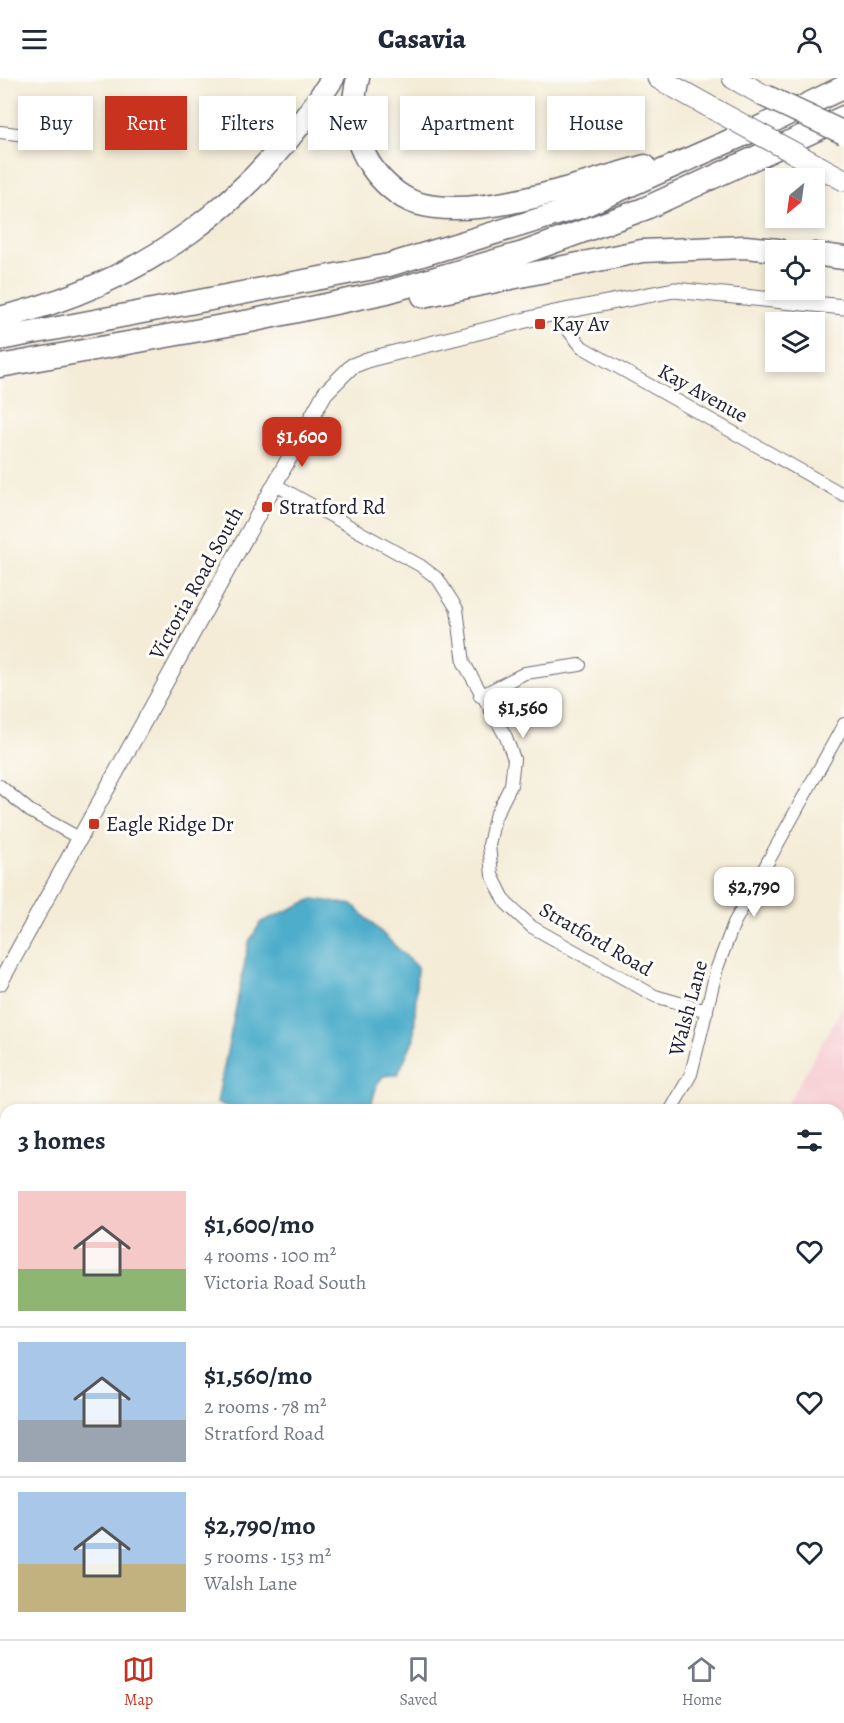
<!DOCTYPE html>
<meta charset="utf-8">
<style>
:root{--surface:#fff;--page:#f2f2f3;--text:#1f2937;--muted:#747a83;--line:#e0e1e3;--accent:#c8321e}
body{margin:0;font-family:Alegreya,serif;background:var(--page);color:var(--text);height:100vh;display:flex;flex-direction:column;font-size:22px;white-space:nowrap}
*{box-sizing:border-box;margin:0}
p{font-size:20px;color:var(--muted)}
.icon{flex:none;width:33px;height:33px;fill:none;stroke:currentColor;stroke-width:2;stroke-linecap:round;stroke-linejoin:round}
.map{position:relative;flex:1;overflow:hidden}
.side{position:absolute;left:0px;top:1026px;width:844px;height:536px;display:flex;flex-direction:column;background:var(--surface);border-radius:18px 18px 0 0;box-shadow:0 3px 9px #0003}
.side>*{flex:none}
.guide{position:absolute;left:18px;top:18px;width:808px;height:54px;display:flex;gap:12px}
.needle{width:39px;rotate:209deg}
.tools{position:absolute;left:765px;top:90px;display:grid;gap:12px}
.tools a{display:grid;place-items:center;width:60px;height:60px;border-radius:0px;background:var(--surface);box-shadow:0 3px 9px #0003;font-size:30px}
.price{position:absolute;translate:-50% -51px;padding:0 14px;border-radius:12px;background:#fff;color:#222;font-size:20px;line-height:39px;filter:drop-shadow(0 2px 3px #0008)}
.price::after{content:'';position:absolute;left:50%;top:36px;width:18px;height:14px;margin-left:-9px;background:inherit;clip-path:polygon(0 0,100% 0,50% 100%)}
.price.active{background:var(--accent);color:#fff}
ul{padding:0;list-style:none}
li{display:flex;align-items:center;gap:18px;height:150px;padding:0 18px}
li+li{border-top:2px solid var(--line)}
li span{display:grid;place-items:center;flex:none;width:168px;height:120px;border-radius:0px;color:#555}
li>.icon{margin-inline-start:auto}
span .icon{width:72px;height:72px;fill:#fffc;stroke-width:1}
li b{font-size:26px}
h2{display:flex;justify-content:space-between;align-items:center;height:72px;padding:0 18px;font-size:26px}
.chip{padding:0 21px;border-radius:0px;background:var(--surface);box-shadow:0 3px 9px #0003;font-size:21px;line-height:54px}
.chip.active{background:var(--accent);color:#fff}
header{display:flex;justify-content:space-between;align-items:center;height:78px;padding:0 18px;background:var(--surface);font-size:27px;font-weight:800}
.tabs{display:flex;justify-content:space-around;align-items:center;height:84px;border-top:2px solid var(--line);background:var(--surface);font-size:16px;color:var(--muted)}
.tabs a{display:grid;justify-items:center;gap:3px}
.tabs .active{color:var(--accent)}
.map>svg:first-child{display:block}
.built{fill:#f7cfd4}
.green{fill:#7dd79e;stroke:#507c6c;stroke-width:1.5}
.water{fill:#4dadcb;stroke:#386883;stroke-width:1.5}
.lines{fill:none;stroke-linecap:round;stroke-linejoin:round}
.minor-casing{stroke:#6c6972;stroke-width:14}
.tertiary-casing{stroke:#6c6972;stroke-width:17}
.trunk-casing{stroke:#6c6972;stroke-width:23}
.motorway-casing{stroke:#6c6972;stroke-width:25}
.minor{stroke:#fff;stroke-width:12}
.tertiary{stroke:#fff;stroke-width:15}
.trunk{stroke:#fff;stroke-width:21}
.motorway{stroke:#fff;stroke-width:22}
.trunk-bridge-casing{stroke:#6c6972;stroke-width:23;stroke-linecap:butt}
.motorway-bridge-casing{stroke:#6c6972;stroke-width:25;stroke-linecap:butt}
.trunk-bridge{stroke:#fff;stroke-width:21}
.motorway-bridge{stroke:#fff;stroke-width:22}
.poi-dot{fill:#c8321e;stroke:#fdfcf7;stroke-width:2}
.labels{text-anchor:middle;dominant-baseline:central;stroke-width:6;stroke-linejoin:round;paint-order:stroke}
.poi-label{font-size:21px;fill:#22223b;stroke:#fdfcf7;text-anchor:start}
.street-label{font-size:21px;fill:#22223b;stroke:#fdfcf7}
</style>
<header><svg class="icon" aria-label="menu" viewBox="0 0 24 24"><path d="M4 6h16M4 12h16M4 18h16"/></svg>Casavia<svg class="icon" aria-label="person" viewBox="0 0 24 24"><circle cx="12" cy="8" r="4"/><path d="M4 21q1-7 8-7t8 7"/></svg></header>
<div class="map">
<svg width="844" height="1561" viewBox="0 0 844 1561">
<rect width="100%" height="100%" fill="#fdfcf7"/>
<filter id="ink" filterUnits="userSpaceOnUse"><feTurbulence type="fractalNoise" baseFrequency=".0167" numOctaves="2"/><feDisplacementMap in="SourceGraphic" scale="12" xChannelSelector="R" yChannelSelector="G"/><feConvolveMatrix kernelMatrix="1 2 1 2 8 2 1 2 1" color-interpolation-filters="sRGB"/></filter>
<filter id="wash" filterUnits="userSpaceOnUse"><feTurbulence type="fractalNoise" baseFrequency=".008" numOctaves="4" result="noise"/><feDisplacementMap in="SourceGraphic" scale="24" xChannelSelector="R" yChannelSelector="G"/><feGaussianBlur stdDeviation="1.35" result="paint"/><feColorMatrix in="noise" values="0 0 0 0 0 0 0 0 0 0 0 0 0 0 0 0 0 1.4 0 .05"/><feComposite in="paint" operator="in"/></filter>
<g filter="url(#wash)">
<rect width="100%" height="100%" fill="#f4ecd7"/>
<path class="built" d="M844 926V1132L839 1128 838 1032H784Z"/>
<path class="green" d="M0 1291 6 1295V1556H115L111 1561H0Z"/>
<path class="water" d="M313 821 353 827 417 889 414 960 398 996 383 998 377 1006 370 1032H233L217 1024 249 864 261 844Z
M0 1441 6 1445V1533L0 1538Z"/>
</g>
<g filter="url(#ink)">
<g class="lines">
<defs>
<path id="minor" d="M0 54 35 58
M554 235 582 269 844 417
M274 406 421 488 438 501 457 531 464 585 506 659 514 681 511 707 495 739 489 767 492 797 506 825 532 849 655 918 707 933
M480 618 525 595 580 587
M0 708 30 733 79 760
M671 1032 691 996 717 890 734 845 844 646
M838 1154 844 1144
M838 1236 844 1239
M838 1518 844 1511
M120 1561 124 1556
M511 1561 515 1556"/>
<path id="tertiary" d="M0 905 325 315 352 288 370 281 554 235 674 212 844 229
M0 1277 6 1281
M460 1556 469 1561"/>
<path id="trunk" d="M658 0 719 34
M733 0 763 17
M820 89 844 102"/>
<path id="motorway" d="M358 0C350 31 353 61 371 88 381 103 398 119 416 125 478 144 583 105 645 88
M814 176 844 180
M423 218 642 173 745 169 778 172
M0 240C146 204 251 126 333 0
M0 261 389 187 583 128 752 53 844 9
M0 288 250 243 387 214 523 175 644 131 844 39"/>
</defs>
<use href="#minor" class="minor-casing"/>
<use href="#tertiary" class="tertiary-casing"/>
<use href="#trunk" class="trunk-casing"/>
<use href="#motorway" class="motorway-casing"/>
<use href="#minor" class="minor"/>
<use href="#tertiary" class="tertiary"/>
<use href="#trunk" class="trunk"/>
<use href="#motorway" class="motorway"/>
<defs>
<path id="trunk-bridge" d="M719 34 820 89"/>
<path id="motorway-bridge" d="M763 17 844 55"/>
</defs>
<use href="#trunk-bridge" class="trunk-bridge-casing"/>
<use href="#motorway-bridge" class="motorway-bridge-casing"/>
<use href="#trunk-bridge" class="trunk-bridge"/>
<use href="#motorway-bridge" class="motorway-bridge"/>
</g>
</g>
<g class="poi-dot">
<rect x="534" y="240" width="12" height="12" rx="3"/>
<rect x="261" y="423" width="12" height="12" rx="3"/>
<rect x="88" y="740" width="12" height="12" rx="3"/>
</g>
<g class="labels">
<g class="poi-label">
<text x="552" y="246">Kay Av</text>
<text x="279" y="429">Stratford Rd</text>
<text x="106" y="746">Eagle Ridge Dr</text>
</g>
<g class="street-label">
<text transform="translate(703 315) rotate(29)">Kay Avenue</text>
<text transform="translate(196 505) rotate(-61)">Victoria Road South</text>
<text transform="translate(596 861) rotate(30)">Stratford Road</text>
<text transform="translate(688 930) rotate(-75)">Walsh Lane</text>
</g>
</g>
</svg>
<div class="tools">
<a><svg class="needle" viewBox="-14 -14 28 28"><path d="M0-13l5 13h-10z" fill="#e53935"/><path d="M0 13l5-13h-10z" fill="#747a83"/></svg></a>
<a><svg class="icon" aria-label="locate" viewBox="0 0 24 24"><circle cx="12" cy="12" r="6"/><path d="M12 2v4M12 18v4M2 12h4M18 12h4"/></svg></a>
<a><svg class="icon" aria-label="layers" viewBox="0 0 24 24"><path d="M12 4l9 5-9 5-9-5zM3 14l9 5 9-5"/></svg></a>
</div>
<b class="price active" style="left:302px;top:390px">$1,600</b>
<b class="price" style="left:523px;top:661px">$1,560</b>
<b class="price" style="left:754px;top:840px">$2,790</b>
<div class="guide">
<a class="chip">Buy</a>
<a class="chip active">Rent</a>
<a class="chip">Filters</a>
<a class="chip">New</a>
<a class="chip">Apartment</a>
<a class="chip">House</a>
</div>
<section class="side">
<h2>3 homes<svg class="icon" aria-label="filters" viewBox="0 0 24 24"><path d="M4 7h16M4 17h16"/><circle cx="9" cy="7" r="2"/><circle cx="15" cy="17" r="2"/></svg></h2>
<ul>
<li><span style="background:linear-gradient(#f6c9c9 65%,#8fb573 0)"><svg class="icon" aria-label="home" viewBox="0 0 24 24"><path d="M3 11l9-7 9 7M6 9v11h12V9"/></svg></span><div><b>$1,600/mo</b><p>4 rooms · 100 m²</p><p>Victoria Road South</p></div><svg class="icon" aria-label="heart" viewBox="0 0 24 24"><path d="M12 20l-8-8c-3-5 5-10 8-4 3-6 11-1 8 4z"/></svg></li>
<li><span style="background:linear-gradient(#a9c7e8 65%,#9aa5b1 0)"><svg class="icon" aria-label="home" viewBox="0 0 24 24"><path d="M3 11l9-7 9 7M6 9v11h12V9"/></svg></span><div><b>$1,560/mo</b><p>2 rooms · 78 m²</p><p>Stratford Road</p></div><svg class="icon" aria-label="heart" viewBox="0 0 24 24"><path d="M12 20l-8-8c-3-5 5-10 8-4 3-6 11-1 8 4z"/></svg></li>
<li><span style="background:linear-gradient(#a9c7e8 60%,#c2b280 0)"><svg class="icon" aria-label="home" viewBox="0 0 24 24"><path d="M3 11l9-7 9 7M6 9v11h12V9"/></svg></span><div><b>$2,790/mo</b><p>5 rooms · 153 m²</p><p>Walsh Lane</p></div><svg class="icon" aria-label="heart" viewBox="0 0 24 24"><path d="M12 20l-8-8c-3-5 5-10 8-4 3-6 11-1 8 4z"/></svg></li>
</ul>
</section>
</div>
<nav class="tabs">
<a class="active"><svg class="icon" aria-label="map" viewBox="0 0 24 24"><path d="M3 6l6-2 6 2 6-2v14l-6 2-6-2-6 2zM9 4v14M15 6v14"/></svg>Map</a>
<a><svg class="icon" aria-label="saved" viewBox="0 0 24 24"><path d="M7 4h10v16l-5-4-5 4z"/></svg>Saved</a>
<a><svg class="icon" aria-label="home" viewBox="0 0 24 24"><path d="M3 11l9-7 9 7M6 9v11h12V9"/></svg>Home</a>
</nav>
